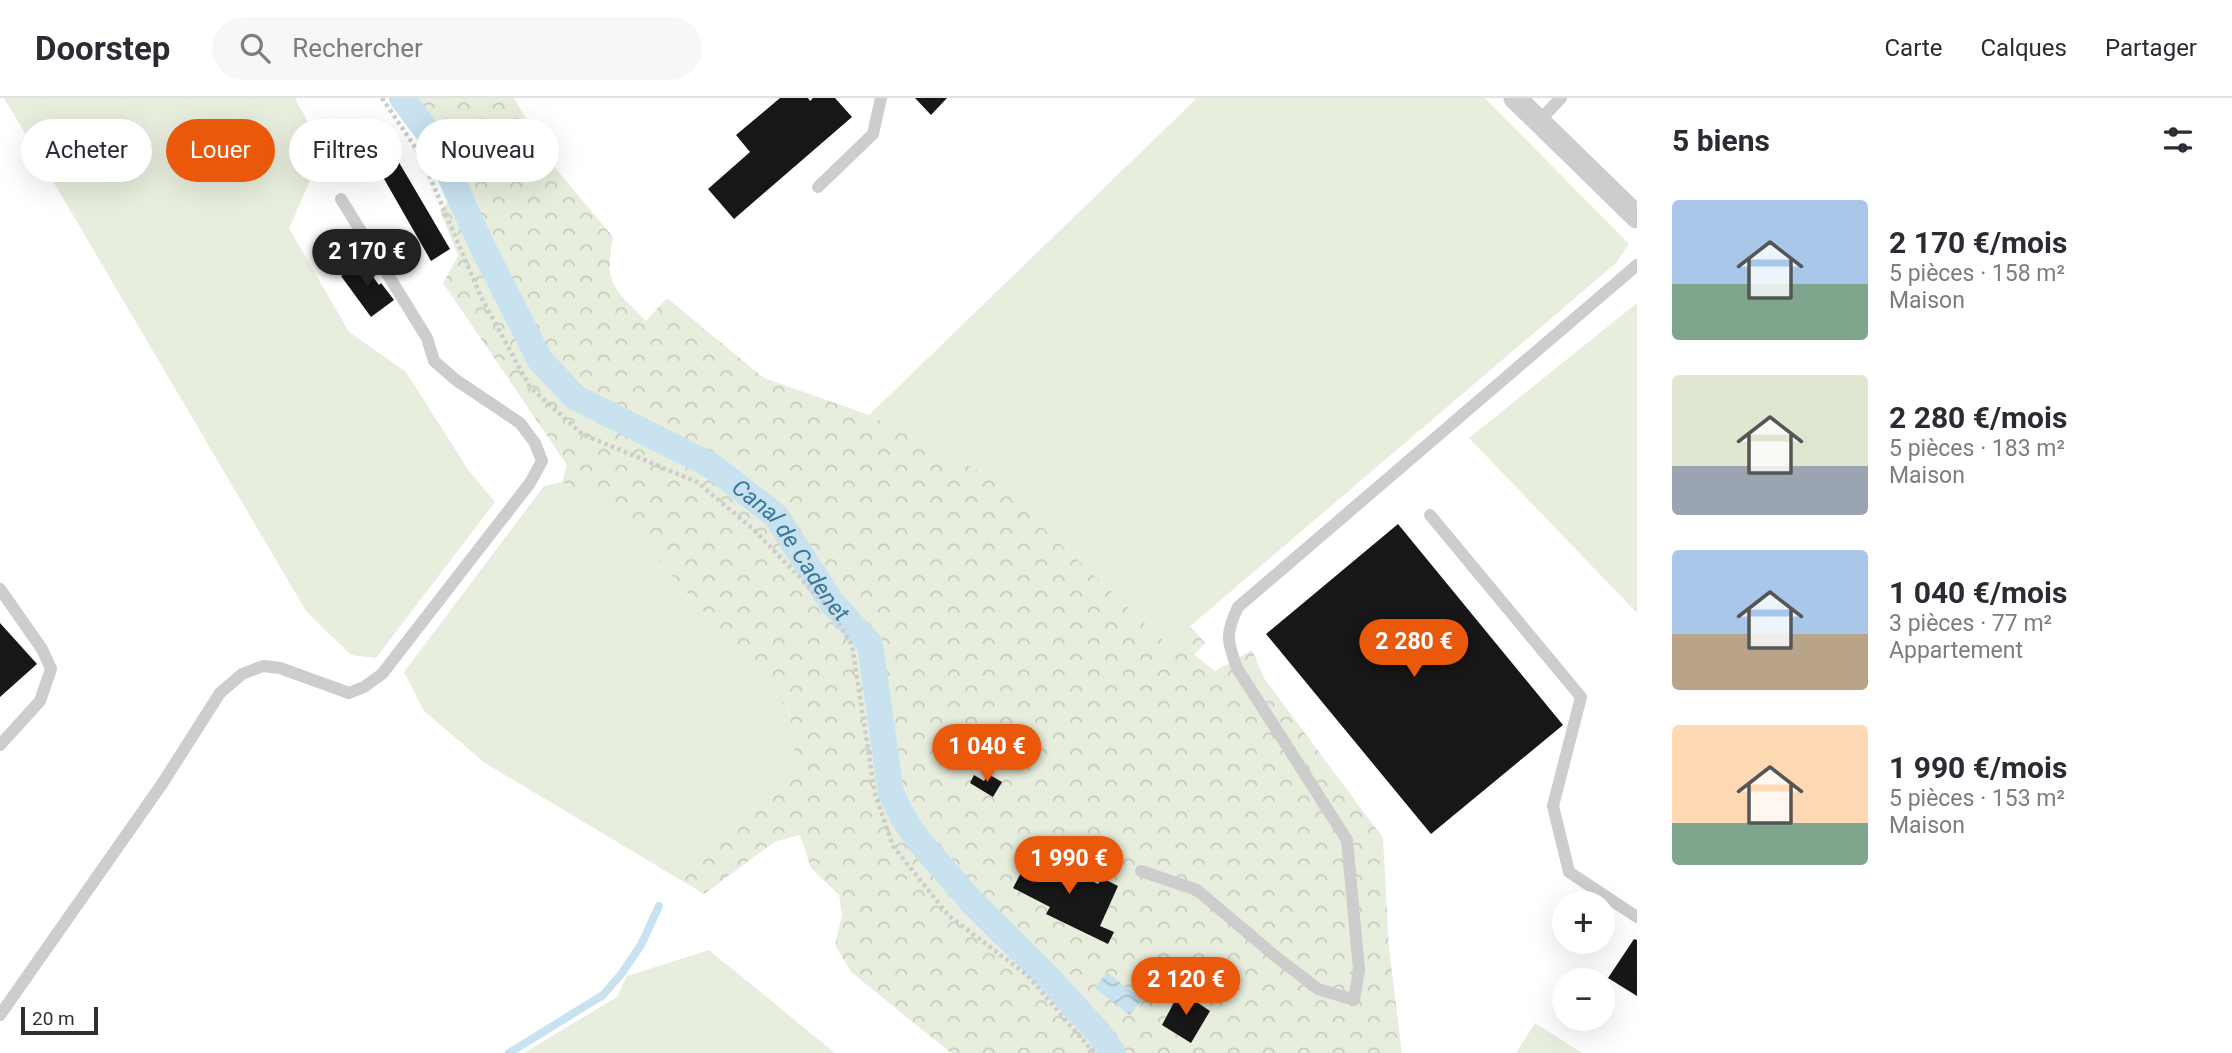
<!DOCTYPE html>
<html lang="fr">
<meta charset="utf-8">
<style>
:root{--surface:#fff;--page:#f7f7f7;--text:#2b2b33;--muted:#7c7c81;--line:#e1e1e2;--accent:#ea580c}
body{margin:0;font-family:Roboto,sans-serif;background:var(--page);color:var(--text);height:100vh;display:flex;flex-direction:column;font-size:26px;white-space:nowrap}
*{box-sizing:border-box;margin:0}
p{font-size:23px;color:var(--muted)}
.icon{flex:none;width:38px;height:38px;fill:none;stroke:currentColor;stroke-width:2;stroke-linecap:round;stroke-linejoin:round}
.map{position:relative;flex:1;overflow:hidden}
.details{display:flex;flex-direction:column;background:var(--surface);width:595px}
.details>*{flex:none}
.hud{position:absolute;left:21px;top:21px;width:665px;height:63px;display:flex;gap:14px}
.buttons{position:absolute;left:1552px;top:793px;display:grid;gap:14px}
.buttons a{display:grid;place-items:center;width:63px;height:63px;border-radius:50%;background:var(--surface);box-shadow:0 7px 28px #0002;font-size:35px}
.scale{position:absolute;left:21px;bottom:18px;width:77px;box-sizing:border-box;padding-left:7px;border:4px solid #303030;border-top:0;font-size:19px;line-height:24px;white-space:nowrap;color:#303030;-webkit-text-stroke:5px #fff;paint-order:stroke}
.price{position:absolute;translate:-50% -60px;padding:0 16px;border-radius:24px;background:var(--accent);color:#fff;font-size:23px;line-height:46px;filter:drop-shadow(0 2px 4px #0008)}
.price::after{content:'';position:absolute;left:50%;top:42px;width:21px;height:16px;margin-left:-10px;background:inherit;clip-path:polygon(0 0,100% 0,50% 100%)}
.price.on{background:#222;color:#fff}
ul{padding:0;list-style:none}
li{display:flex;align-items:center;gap:21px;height:175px;padding:0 35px}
li span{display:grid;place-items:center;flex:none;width:196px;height:140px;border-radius:7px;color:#555}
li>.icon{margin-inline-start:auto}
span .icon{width:84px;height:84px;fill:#fffc;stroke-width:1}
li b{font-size:30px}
h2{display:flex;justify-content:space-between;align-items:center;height:84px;padding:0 35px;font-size:30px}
.pill{padding:0 24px;border-radius:32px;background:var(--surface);box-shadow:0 7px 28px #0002;font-size:24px;line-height:63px}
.pill.on{background:var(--accent);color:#fff}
header{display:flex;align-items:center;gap:42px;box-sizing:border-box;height:98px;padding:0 35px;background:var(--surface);border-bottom:2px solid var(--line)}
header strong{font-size:33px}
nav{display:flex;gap:38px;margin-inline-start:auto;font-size:24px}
.search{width:490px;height:63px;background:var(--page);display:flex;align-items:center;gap:18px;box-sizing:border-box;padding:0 24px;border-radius:38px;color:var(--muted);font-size:26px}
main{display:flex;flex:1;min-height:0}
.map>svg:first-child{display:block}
.grass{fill:#e7eedd}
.forest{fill:url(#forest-crowns)}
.water{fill:url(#water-waves)}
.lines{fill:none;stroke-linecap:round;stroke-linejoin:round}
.stream{stroke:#c8e2f0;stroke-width:8}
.canal{stroke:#c8e2f0;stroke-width:26}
.building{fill:#171717}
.path{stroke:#cdcdcd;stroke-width:4.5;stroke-dasharray:3.5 3.5;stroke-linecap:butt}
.lane{stroke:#cdcdcd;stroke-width:12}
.street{stroke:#cdcdcd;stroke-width:23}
.labels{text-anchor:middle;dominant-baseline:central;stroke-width:7;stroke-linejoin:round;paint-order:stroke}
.water-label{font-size:23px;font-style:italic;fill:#36779b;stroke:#fff}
</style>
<header>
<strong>Doorstep</strong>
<div class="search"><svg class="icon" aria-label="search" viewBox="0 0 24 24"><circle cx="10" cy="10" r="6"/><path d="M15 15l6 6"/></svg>Rechercher</div>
<nav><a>Carte</a><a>Calques</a><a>Partager</a></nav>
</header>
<main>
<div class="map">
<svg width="1637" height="955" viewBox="0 0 1637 955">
<defs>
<pattern id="forest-crowns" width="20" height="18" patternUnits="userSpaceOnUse" patternTransform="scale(1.75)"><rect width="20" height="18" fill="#e7eedd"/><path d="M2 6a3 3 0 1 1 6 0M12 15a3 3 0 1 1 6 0" fill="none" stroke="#c6ccbe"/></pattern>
<pattern id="water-waves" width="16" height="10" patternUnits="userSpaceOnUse" patternTransform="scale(1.75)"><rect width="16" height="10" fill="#c8e2f0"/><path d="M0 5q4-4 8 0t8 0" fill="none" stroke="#acc2ce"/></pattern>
</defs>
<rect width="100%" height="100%" fill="#fff"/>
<path class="grass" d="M4 0H295L323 53 289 130 349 234 406 274 469 373 495 404 376 560 351 557 306 513Z
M1197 0H1485L1629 146 1616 165 1168 547 987 377 869 317Z
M1637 205V515L1469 340Z
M562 384 615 411 788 612 795 646 792 663 711 750 674 778 485 665 424 613 404 574 544 388Z
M709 852 835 955H524L617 899 627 878Z
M1535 925 1582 955H1516Z"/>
<path class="forest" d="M416 0H514L553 67 613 139C604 188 614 190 646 223L667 200 764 280 869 317 987 377 1168 547 1190 528 1205 545 1194 557 1215 573 1252 552 1264 580 1383 740 1389 850 1402 955H951L851 874 835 847 842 817 839 797 811 770 800 737 774 744 704 796 674 778 711 750 792 663 795 646 788 612 615 411 562 384 567 367 443 185 458 158 440 113 459 89 447 41Z"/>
<path class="water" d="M1107 874 1142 902 1130 917 1095 890Z"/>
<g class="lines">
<path class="stream" d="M509 955 603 897 622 875 641 847 659 808"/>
<path class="canal" id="s1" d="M402 0 433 41 484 152 540 262 575 299 712 368 776 418 832 505 870 546 891 695 902 718 918 742 972 804 1045 876 1098 934 1113 955"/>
</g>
<path class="building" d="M780 0H808L810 3 813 0H835L852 19 734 121 708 91 750 54 736 37Z
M915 0H947L931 17Z
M376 47 385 63 375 68 367 52Z
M397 61 450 151 431 163 379 72Z
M362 164 379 187 381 185 394 202 371 219 341 178Z
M1398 426 1563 627 1431 736 1266 536Z
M0 525 37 566 0 599Z
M988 676 1002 684 993 699 970 685 974 677 984 683Z
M1031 756 1068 775 1070 772 1098 786 1102 780 1118 788 1100 828 1114 834 1108 846 1046 816 1050 809 1013 790Z
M1634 841 1637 842V898L1608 880Z
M1180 893 1210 913 1191 945 1162 927Z"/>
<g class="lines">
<path class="path" d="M382 0 421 58 481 199 530 289 582 336 697 384 752 430 829 510 852 547 875 696 893 748 949 818 1027 877 1094 955"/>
<path class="lane" d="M1539 23 1561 0
M818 89 873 36 881 0
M1430 417 1581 599 1553 708 1569 774 1637 819
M0 491 42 551 51 571 40 603 0 647
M1141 773 1197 792 1275 858 1318 891 1354 902 1359 872 1347 742 1237 570C1227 543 1225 536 1238 509L1637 167
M0 917 162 686 220 595 242 576 263 568 280 570 349 595 364 589 382 576 530 385 542 363 535 345 520 325 456 282 434 263 427 240 341 101"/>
<path class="street" d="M1515 0 1637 119"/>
</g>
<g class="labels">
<g class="water-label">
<text stroke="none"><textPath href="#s1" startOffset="618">Canal de Cadenet</textPath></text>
</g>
</g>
</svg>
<div class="buttons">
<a>+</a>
<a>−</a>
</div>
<div class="scale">20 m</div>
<b class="price on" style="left:367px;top:191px">2 170 €</b>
<b class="price" style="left:1414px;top:581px">2 280 €</b>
<b class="price" style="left:987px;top:686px">1 040 €</b>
<b class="price" style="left:1069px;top:798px">1 990 €</b>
<b class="price" style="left:1186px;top:919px">2 120 €</b>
<div class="hud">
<a class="pill">Acheter</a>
<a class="pill on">Louer</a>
<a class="pill">Filtres</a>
<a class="pill">Nouveau</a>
</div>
</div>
<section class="details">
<h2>5 biens<svg class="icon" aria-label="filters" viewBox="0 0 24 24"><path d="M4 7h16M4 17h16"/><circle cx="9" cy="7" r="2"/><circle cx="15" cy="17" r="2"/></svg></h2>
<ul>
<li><span style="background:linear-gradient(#a9c7e8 60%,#7fa58c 0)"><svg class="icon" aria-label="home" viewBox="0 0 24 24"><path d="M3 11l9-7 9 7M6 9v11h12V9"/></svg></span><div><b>2 170 €/mois</b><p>5 pièces · 158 m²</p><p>Maison</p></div></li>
<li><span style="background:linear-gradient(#dfe7d0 65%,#9aa5b1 0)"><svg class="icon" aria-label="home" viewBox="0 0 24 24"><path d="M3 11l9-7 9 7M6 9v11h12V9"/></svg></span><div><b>2 280 €/mois</b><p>5 pièces · 183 m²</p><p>Maison</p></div></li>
<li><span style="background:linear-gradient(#a9c7e8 60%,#b9a48a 0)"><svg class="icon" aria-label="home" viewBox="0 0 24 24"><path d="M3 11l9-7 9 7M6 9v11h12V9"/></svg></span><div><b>1 040 €/mois</b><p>3 pièces · 77 m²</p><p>Appartement</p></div></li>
<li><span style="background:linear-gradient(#ffd9b3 70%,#7fa58c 0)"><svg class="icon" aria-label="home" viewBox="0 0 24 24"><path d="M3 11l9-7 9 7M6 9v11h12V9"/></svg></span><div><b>1 990 €/mois</b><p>5 pièces · 153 m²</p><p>Maison</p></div></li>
</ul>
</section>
</main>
